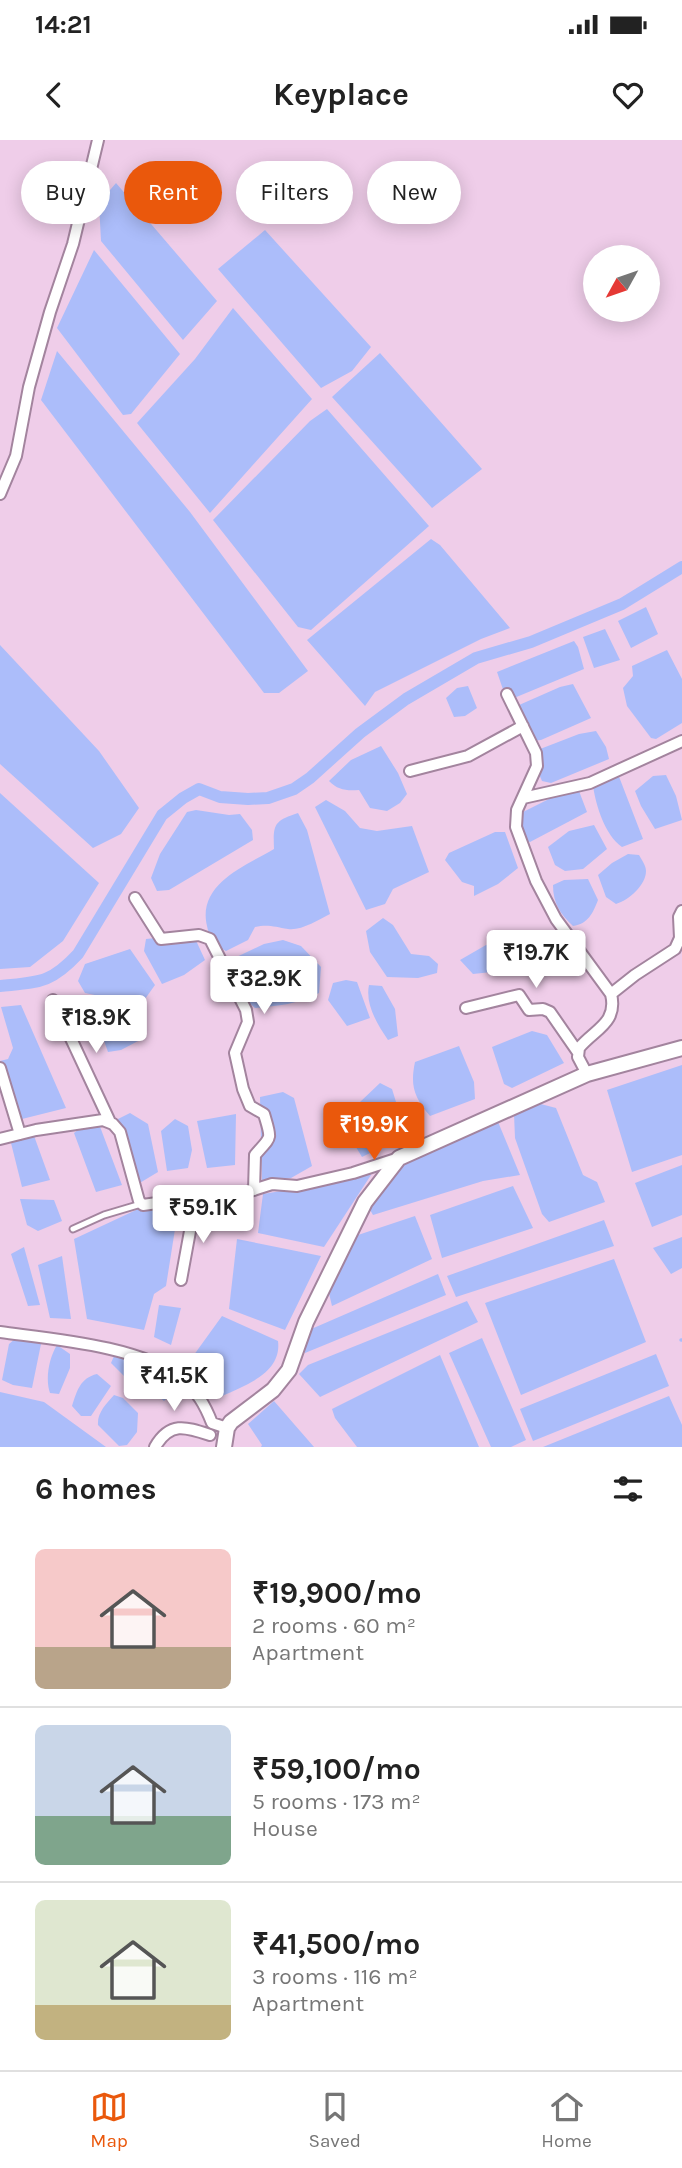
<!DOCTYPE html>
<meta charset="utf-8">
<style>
:root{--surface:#fff;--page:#f2f2f2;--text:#222;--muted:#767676;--line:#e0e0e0;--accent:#ea580c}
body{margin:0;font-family:Karla,sans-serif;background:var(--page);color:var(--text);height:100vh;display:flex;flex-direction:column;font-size:26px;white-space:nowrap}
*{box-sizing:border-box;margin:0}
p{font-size:23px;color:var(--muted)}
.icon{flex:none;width:38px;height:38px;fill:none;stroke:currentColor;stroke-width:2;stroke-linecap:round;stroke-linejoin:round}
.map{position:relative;height:1307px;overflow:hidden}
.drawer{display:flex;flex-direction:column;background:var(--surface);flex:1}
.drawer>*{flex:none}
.guide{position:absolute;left:21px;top:21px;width:640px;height:63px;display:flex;gap:14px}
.needle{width:46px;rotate:230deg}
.controls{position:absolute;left:583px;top:105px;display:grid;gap:14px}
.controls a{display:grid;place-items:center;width:77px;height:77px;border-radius:50%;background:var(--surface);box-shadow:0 4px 18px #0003;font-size:35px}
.price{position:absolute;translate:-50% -60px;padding:0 16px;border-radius:7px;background:#fff;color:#222;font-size:23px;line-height:46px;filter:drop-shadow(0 2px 4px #0008)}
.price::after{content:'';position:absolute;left:50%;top:42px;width:21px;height:16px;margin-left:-10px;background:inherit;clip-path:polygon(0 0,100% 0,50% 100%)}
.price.selected{background:var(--accent);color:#fff}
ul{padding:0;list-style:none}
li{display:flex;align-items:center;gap:21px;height:175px;padding:0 35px}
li+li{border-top:2px solid var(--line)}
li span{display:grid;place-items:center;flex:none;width:196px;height:140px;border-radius:10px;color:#555}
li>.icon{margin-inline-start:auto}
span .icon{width:84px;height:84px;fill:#fffc;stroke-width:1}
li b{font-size:30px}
h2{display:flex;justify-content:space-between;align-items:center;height:84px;padding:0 35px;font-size:30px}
.chip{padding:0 24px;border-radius:32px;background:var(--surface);box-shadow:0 4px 18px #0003;font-size:24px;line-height:63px}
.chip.selected{background:var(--accent);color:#fff}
.status{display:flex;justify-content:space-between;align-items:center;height:49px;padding:0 35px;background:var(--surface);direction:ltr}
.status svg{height:19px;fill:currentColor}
header{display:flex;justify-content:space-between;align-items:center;height:91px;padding:0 35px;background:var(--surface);font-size:32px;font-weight:700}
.tabs{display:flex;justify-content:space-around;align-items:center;height:98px;border-top:2px solid var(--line);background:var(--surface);font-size:19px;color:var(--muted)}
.tabs a{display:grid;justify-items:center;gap:4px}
.tabs .selected{color:var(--accent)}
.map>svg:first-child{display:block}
.water{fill:#acbdfa}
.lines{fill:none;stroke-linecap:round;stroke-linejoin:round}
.stream{stroke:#acbdfa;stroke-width:3.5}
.canal{stroke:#acbdfa;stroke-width:12}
.service-casing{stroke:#a3849e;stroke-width:9}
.minor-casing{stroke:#a3849e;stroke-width:14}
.tertiary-casing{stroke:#a3849e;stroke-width:18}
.service{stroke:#fff;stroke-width:5}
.minor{stroke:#fff;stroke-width:10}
.tertiary{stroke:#fff;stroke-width:14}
</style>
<div class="status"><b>14:21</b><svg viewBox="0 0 49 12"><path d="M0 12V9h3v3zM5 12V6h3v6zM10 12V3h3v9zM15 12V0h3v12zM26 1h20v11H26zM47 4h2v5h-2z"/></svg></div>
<header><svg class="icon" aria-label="back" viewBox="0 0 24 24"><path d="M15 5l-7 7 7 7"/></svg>Keyplace<svg class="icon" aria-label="heart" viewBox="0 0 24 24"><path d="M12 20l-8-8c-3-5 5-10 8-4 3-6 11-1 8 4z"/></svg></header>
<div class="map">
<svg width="682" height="1307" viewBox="0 0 682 1307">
<rect width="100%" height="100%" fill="#efcde9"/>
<path class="water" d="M116 43 217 161 183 200 101 101 99 63Z
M265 90 371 207 352 231 321 248 218 129Z
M94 110 180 214 131 274 123 275 57 188Z
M233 168 312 259 210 373 137 283 195 219Z
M57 211 190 372 308 531 279 553H264L41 260Z
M380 213 482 329 432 368 332 257Z
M327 269 429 386 311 490 298 487 213 380 310 281Z
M431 399 440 405 510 488 481 499 375 552 365 566 307 500Z
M646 467 658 494 631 508 618 481Z
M605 489 620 520 594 528 583 497Z
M574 501 578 507 584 529 507 561 497 532Z
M0 505 99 611 139 668 121 694 93 708 0 624Z
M667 510 682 539V583L656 599 651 598 627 566 623 548 633 536 632 526Z
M573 544 591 578 541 600 530 601 514 581 510 569 560 547Z
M468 546 477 568 465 576 454 577 446 558 457 548Z
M596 591 606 607 609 619 551 643 542 641 535 625V611L579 594Z
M381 606 398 633 407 654 400 663 387 671 370 668 359 650C346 651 338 650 329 641L351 620Z
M618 634 643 699 622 707C605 695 596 666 593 646Z
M666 635 676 656 682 680 655 689 641 666 635 651 653 636Z
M579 651 587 672 530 702 522 699 519 674 557 655Z
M0 653 99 743 63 801 30 827 0 829Z
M326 660 345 671 360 688 377 691 412 686 429 732 393 749 385 764 366 770 315 667Z
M196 670 229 675 240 674 252 690 253 700 169 750 157 751 151 738 160 714 187 672Z
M298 673 307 690 330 774C318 780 301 791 288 789 275 787 268 784 255 787L248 800 226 811C216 806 209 798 207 786 197 744 245 726 274 709 273 684 274 681 298 673Z
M594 685 607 709 583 729 565 731 555 725 548 707 569 691Z
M495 692H505L518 728 498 744 474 756V746L462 742 445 720 449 713Z
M628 714 639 715C642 720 646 726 646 731 646 745 629 760 616 764L606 757 598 735 612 723Z
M588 739 598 760C593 773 588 784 573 786 560 774 553 763 553 745L564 740Z
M383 778 393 785 411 814 429 816 438 824 437 833 418 838 387 837 370 812 366 791Z
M193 794 205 820 184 835 162 844 144 811 146 799Z
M283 800 301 806 321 827 319 853C298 864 278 866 255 868L238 853 226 822 264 804Z
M498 803 505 825 501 831 473 834 460 820 486 805Z
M130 809 155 845 145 859 133 863 85 853 78 841 85 824Z
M346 840 357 842 370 878 347 886 328 860 333 843Z
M369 845 382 846 395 869 398 896 388 900C377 884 365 864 369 845Z
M21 865 66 968 14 981 0 944V921L8 919 13 908 1 867Z
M112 869 130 870 140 900 121 910 108 912 96 878Z
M532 891 547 895 564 923 512 948 504 944 492 907Z
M459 906 474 942 475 959 430 976C414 957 410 946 415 922Z
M682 925V1015L632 1032 607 950Z
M380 943 392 949 405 991 392 1002 362 1017 345 989 360 962Z
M283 952 294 958 312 1026 291 1038 262 1041 260 957Z
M533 962 556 968 583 1035 597 1042 605 1062 549 1082 542 1074 515 998 514 974Z
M130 973 148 984 158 1032 133 1047 112 982Z
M236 974 235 1025 207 1028 197 981Z
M496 977 520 1035 483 1041 373 1075 369 1068 405 1020Z
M175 979 188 986 192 1010 188 1028 167 1031 161 991Z
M99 984 122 1045 96 1052 74 993 82 987Z
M33 993 50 1040 22 1047 11 1003Z
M682 1025V1075L652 1087 635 1043Z
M368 1032 371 1035 324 1107 258 1093 263 1054 347 1040Z
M513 1046 533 1088 442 1118 430 1075Z
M20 1059 54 1060 62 1081 38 1091 27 1085Z
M151 1063 179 1064 166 1146 154 1154 144 1190 87 1179 74 1099Z
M415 1076 432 1119 332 1166 327 1145 355 1096Z
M604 1080 614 1106 456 1157 447 1136Z
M682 1097V1128L671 1134 653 1108Z
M237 1099 321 1116 285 1190 229 1169Z
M24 1107 40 1165 28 1166 11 1114Z
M62 1116 71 1179 50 1178 38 1125Z
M614 1119 646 1202 521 1255 485 1163Z
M438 1134 446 1155 305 1213 302 1203 309 1190Z
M467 1161 478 1182 320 1257 299 1234 308 1225Z
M159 1165 181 1168 171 1205 154 1197Z
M222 1176 278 1201C282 1233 246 1245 222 1256L191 1219Z
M16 1198 41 1204 32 1248 13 1245 2 1240 9 1204Z
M482 1198 526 1300 511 1307H491L449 1213Z
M57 1205 70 1214V1228L59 1254 50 1253C45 1239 49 1218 57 1205Z
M656 1214 669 1246 533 1301 520 1269Z
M440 1215 479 1307H357L335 1278 332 1269Z
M114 1216C138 1218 161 1229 175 1247L174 1251 164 1261 153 1252 141 1253 111 1223Z
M97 1234 111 1246 91 1276H81L72 1266C77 1251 80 1238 97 1234Z
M0 1252 44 1262 106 1307H0Z
M114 1255 123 1258 138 1273 137 1292 127 1305 119 1306 98 1285C97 1273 106 1264 114 1255Z
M669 1256 682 1285V1307H543Z
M274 1261 314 1307H261L262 1305 248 1284Z"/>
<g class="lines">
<path class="stream" d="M681 1200H682"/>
<path class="canal" d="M0 846C39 842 50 844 78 814L162 675 183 658 199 649 220 657 248 659 268 658 294 649 310 638 360 593 406 559 476 518 531 502 622 464 682 427"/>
<defs>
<path id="service" d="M73 1089 104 1075 141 1064"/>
<path id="minor" d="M0 354 16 316 29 247 50 172 73 104 98 0
M507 554 536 613 537 626 517 670 516 687 536 741 556 779 611 854C618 883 595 889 579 908L578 917 587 934
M410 631 468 616 523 586
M523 658 590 643 682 601
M135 758 161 799 199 795 210 799 246 870 248 882 235 913 243 949 250 966 264 974C272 1001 272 995 255 1015L254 1050
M611 854 635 835 675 809 680 798 679 777 682 771
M53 860 110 982
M466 868 519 855 529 870 543 869 550 872 577 911
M0 928 20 994
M0 999 36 990 103 980 113 984 120 992 139 1061 143 1065 171 1061 195 1064 238 1055 272 1044 297 1046 353 1033 399 1018
M181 1140 195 1064
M0 1192C51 1199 142 1206 182 1239 197 1251 205 1265 212 1283L227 1288
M155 1307C170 1281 186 1287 210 1295"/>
<path id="tertiary" d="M224 1307 227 1288 231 1282 273 1250 289 1230 306 1182 365 1062 399 1018 587 934 682 908"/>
</defs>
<use href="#service" class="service-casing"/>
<use href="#minor" class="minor-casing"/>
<use href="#tertiary" class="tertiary-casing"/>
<use href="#service" class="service"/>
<use href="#minor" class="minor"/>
<use href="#tertiary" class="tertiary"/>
</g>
</svg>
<div class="controls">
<a><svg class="needle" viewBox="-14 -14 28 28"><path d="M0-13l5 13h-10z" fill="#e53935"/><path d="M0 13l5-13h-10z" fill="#767676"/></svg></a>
</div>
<b class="price" style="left:536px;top:850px">₹19.7K</b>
<b class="price" style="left:264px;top:876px">₹32.9K</b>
<b class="price" style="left:96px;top:915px">₹18.9K</b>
<b class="price selected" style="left:374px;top:1022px">₹19.9K</b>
<b class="price" style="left:203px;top:1105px">₹59.1K</b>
<b class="price" style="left:174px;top:1273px">₹41.5K</b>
<div class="guide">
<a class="chip">Buy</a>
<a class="chip selected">Rent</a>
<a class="chip">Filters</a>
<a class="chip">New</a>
</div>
</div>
<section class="drawer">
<h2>6 homes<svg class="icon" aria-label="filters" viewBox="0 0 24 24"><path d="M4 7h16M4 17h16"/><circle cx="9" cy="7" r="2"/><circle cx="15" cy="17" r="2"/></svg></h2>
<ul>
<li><span style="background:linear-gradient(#f6c9c9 70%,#b9a48a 0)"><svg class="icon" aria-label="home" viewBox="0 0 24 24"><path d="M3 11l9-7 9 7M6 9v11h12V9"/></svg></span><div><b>₹19,900/mo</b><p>2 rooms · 60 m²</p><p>Apartment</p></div></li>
<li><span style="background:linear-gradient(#c9d6e8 65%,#7fa58c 0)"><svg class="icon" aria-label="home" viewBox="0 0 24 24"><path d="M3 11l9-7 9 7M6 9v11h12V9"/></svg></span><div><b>₹59,100/mo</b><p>5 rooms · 173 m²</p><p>House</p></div></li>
<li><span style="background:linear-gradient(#dfe7d0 75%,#c2b280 0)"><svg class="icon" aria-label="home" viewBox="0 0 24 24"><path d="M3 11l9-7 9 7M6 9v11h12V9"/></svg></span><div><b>₹41,500/mo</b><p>3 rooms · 116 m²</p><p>Apartment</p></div></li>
</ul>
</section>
<nav class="tabs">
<a class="selected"><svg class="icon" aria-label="map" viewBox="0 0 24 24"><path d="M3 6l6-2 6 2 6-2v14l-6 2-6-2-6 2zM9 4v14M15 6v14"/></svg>Map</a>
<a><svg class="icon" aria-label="saved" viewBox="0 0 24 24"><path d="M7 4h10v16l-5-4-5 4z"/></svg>Saved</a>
<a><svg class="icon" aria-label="home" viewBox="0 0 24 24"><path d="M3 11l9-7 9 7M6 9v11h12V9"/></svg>Home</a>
</nav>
